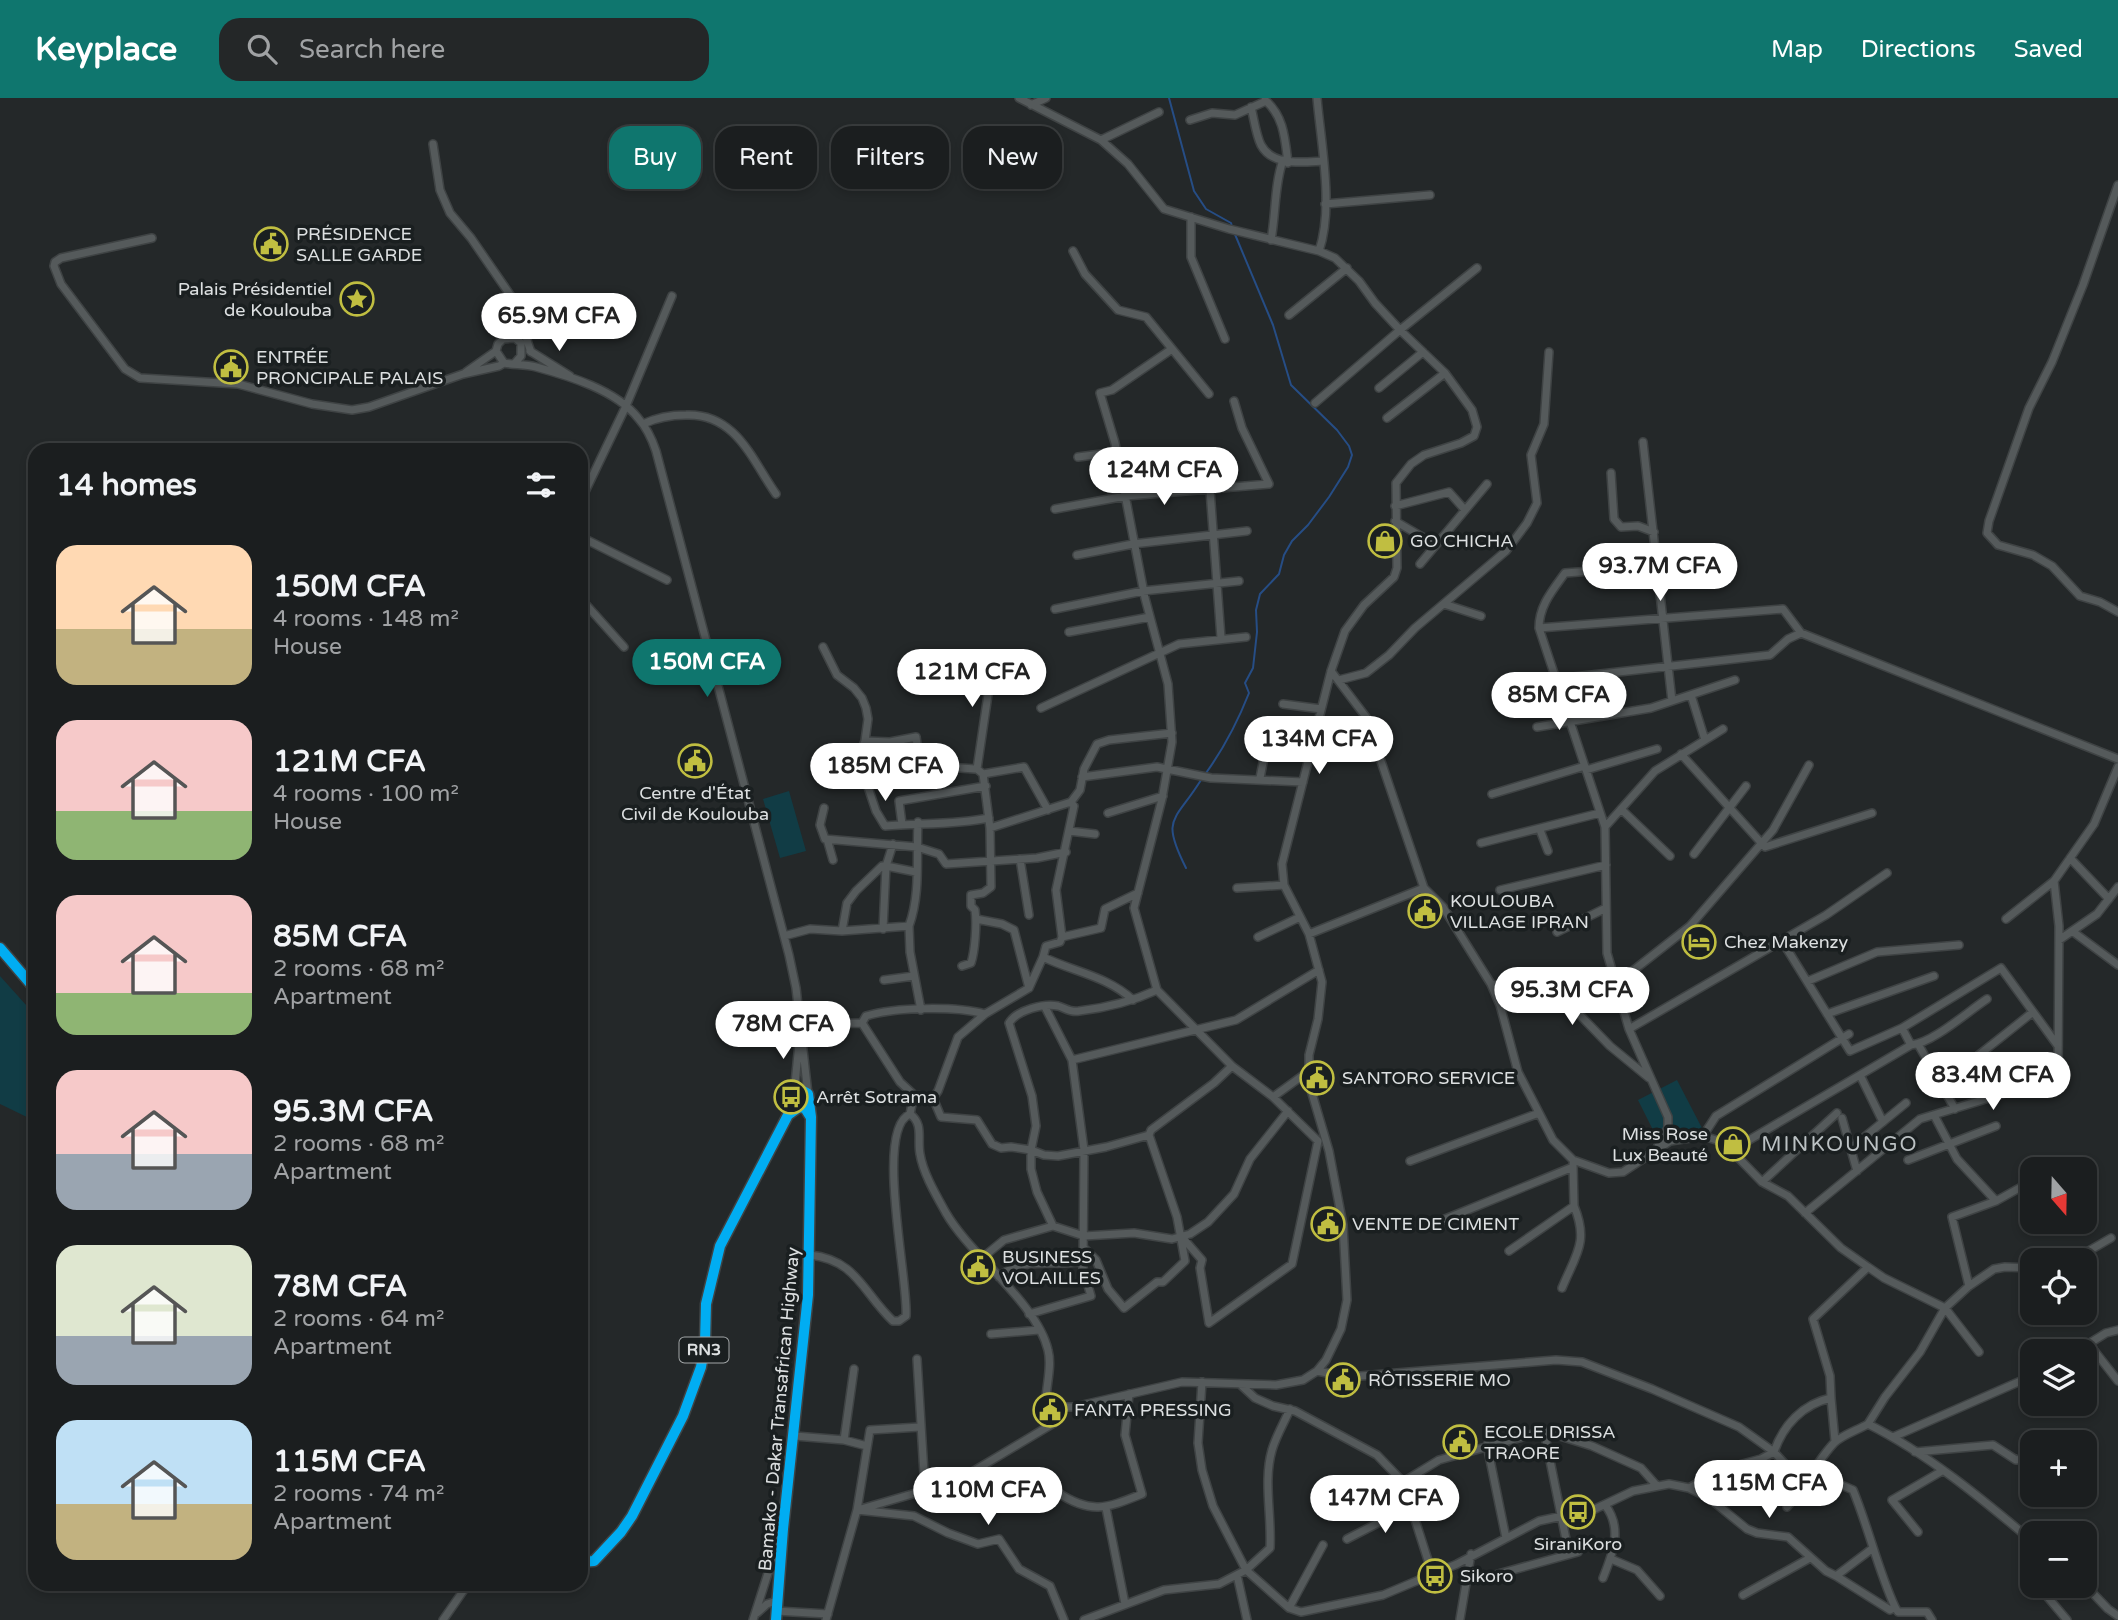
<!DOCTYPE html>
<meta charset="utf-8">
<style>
:root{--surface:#1b1e1f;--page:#242728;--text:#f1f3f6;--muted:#a0a2a4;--line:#393c3d;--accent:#0f766e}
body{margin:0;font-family:"Varela Round",sans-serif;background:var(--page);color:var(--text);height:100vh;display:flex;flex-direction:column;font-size:26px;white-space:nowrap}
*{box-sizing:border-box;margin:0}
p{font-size:23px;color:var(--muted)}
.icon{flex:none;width:38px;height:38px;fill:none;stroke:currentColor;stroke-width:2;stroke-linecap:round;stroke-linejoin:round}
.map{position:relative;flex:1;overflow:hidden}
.sheet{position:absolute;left:28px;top:345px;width:560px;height:1148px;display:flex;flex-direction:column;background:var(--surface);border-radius:21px;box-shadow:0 4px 10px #0003,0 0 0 2px var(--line)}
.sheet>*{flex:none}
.top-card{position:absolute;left:609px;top:28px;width:665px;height:63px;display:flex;gap:14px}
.needle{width:46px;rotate:160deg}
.tools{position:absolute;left:2020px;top:1059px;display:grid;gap:14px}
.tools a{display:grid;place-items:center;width:77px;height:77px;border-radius:14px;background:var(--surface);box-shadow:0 4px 10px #0003,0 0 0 2px var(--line);font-size:35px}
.price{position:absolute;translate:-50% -60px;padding:0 16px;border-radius:24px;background:#fff;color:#222;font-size:23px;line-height:46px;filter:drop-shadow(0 2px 4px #0008)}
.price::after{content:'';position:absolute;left:50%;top:42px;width:21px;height:16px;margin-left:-10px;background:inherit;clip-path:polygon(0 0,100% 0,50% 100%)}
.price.active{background:var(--accent);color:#fff}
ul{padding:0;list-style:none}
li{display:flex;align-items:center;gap:21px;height:175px;padding:0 28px}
li span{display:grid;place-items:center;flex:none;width:196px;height:140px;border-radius:21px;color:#555}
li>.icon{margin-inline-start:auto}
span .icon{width:84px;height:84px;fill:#fffc;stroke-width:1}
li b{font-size:30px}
h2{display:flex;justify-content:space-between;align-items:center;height:84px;padding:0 28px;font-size:30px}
.chip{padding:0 24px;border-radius:21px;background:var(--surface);box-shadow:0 4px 10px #0003,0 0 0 2px var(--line);font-size:24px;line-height:63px}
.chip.active{background:var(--accent);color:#fff}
header{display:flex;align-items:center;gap:42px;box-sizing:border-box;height:98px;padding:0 35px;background:var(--accent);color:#fff}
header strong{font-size:33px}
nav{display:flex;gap:38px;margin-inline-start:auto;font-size:24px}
.search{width:490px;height:63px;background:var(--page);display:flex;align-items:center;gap:18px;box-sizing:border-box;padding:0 24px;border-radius:21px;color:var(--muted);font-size:26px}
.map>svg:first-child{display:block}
.green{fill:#113c45}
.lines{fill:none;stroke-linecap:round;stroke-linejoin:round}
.stream{stroke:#264d85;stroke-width:2}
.minor-casing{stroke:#3f4344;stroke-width:10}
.highway-casing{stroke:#3f4344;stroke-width:13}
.minor{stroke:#555a5b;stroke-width:7}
.highway{stroke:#01adf2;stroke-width:10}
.labels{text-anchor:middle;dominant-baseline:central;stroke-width:7;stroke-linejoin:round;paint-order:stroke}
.shield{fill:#1a1f20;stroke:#a2a6a7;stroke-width:2}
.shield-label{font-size:16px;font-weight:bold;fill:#dde0e1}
.poi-label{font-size:18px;fill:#dde0e1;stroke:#1a1f20;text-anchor:start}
.street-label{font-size:18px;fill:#dde0e1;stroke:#1a1f20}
.quarter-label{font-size:21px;letter-spacing:2px;fill:#bcc2c4;stroke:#1a1f20}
</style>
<header>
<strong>Keyplace</strong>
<div class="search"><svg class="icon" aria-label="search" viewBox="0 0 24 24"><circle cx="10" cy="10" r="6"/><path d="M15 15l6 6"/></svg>Search here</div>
<nav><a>Map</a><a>Directions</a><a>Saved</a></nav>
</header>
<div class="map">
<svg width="2118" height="1522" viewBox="0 0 2118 1522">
<rect width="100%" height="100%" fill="#242829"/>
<path class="green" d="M789 693 806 753 780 760 763 701Z
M0 878 35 917V1003L31 1021 0 1006Z
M1677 982 1703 1032 1663 1052 1638 1002Z"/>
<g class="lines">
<path class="stream" d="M1169 0 1194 93 1206 111 1231 125 1232 129
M1206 675C1224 650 1238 623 1249 595L1245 585 1253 570 1257 534 1256 512 1260 496 1279 476 1284 457 1292 443 1308 427 1329 399 1348 369 1352 357 1349 348 1337 332 1291 287 1273 227 1234 134
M1186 770C1160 719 1175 724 1201 682"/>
<defs>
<path id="minor" d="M1317 0C1321 46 1334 109 1319 153
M1265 2C1284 18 1285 41 1288 65
M1031 7 1046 0
M1251 9C1254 21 1256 37 1261 47 1273 69 1303 64 1323 63
M1190 22 1212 15 1235 17 1266 3
M1101 42 1159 14
M433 46 440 92 450 115 471 140 513 201C522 217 524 236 531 254
M2118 87 2083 187 2052 264 2029 310 1989 423 1987 435 1998 447 2033 457 2052 468 2080 498 2100 504 2118 514
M1325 106 1430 97
M1191 119V159L1225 241
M152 140 61 160 55 164 54 168 61 186 125 271 140 280 238 286 312 306 352 312 369 309 463 276 499 268 504 265
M1271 142C1276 116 1274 88 1283 62
M1073 153 1085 176 1118 212 1146 219 1209 296
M1289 217 1347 170
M503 241 519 212
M1172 251 1112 292 1100 295 1115 345 1145 500 1168 586 1172 644 1162 701 1134 810 1157 892 1232 968 1273 999 1318 1043 1292 1166 1209 1225 1200 1170 1202 1162 1182 1139
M530 253 570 278
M515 265 521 258V245L515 240 503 241 498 246 496 253 504 265C514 267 525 266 536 269 569 278 616 292 638 320 647 330 652 341 656 353L789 857 796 890 808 996
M466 274 496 253
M1379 290 1423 254
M1315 305 1400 232 1477 170
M1387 320 1445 275
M643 326C658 319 671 317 686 317 736 315 752 362 776 396
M1643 344 1672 603
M1078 359 1117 354
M1121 375 1188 369
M1611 375 1614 421 1621 429 1638 428 1654 434
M1210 392 1221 540
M581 402 626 308 672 198
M1395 408 1449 394 1465 412
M1055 411 1126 398 1269 386 1242 330 1234 303
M1395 423 1436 447
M581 439 667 482
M1077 457 1133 446 1247 433
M1420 466 1487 386
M581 501 624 549
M1444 506 1481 518
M1055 511 1143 493 1239 483
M1539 530 1783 511 1801 535
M1069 534 1150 519
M823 549 837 577 854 590 862 600 866 610 868 621 865 643 854 670 857 678C879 684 899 670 922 669 940 668 959 670 977 671L983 676 1024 669 1048 712
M1331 573 1366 619 1424 790 1443 809 1491 886 1500 907 1518 974 1553 1042 1573 1062 1609 1075 1623 1074 1670 1043 1703 1038 1723 1044 1762 1084 1788 1098 1841 1150 1868 1169 1813 1221 1830 1278 1831 1300C1803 1306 1783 1327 1774 1354L1761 1361 1724 1371 1689 1390
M1556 581 1770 557 1788 541 1801 535 2118 661
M1339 582 1366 575 1389 557 1415 530 1506 453 1527 425 1537 405 1531 357 1544 326 1549 254
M1691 597 1705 642
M1283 606 1321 611
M1041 610 1179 546 1246 539
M1537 629 1651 610 1735 582
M865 643 890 644 916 639 920 669
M1681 656 1765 749 1872 715
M977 671 994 556
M1586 672 1657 651
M1082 679 1157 669 1211 680 1303 684
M865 680 876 713 885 728C920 725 955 727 989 720
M1260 680 1268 639
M1492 696 1585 668
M824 710 820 727 825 741 917 749 939 756 946 766 1037 760 1066 754
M1621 711 1670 758
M1108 715 1163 698
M902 726 899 703 986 688
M1605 729 1655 673 1723 631
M990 730 1071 704 1080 692 1084 671 1097 646 1109 642 1172 635
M1540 732 1548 753
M1069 733 1095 736
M827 741 833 762
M1481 745 1600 715
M1694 756 1746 688
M2070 760 2109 801
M1020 761 1029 817
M1237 790 1284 787
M1500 792 1606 767
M976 821 1002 826 1014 832 1029 890
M2006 821 2054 783 2094 726 2118 669
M909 828C921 795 916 759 918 724
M883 831 886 768 916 774
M842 833 909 828 910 854 921 912
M2072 833 2118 867
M1557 834 1606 810
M1309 836 1424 790
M784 838 810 831 842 833 847 805 856 793 882 768H886L893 746
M1062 839 1101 830 1105 811 1138 795
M1258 839 1300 819
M2059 842 2097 816 2118 789
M1782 843 1850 953 1902 930 2001 870 2058 948
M1043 859 1046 848 1060 844 1062 839 1056 792 1074 708 1071 704
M962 868 971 865C975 853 977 825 975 812L971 808V797L983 795 991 789 990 730 983 676
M884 882 914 878
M1808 883 1877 854 1959 847
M1492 886 1526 901 1576 913 1610 948 1649 980
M1616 886 1690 828 1773 732 1809 667
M1827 916 1934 878
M862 925 866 918C895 909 956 908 985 916
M800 926 862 925 900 984 914 997 933 1000
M1902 930 1911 947
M1629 931 1826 817 1887 775
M1918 946 1955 1011
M1072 962 1236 922 1319 872
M1860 977 1883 1024
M1941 987 2033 914
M794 996 799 945
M1273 999 1309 973
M933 1000 938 993 958 939 985 916 1029 890 1043 859C1074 874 1107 878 1133 902
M933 1000 941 1019 977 1022 992 1046 1001 1050 1011 1049 1031 1052 1044 1057 1058 1058 1106 1049 1149 1037
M910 1016 914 997
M1934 1017 1957 1061 1996 1103
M1842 1020 1857 1073
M1703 1038 1716 1018 1849 936
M1657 1050 1668 1030V1019L1629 931 1607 855 1605 729 1539 530C1539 508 1552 493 1565 475L1727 463
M1851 1050 1906 1005
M1732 1052 1911 947C1933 945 1967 914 1987 901
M1908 1062 1996 1028
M1410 1063 1539 1015
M1762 1084 1837 1015
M1805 1115 1920 1021 2058 979 2059 828 2054 783
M1433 1126 1573 1069
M1053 1128 1037 1094 1031 1071V1052L1036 1028 1032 998 1009 925C1017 912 1044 905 1058 908 1065 910 1071 915 1079 913 1105 910 1133 903 1157 892
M1085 1151 1096 1162 1108 1191 1124 1210 1157 1184H1163L1185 1163 1177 1119 1149 1037 1151 1032 1214 985 1232 968
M1509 1153 1574 1108 1573 1066
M810 1157C857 1162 863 1195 893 1223H899L906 1218C909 1184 874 1031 910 1016 924 1026 917 1041 920 1056 923 1075 936 1097 946 1115 970 1157 1037 1205 1048 1252 1052 1267 1047 1284 1046 1300 1055 1310 1061 1309 1074 1309L1182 1284 1276 1287 1303 1282 1317 1273 1326 1262 1341 1231 1347 1202 1343 1127 1329 1053 1311 992 1309 973V957L1318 921 1322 884 1309 836 1284 787 1282 766 1331 573 1345 533 1364 507 1394 479 1397 470 1396 385 1411 366 1424 357 1461 345 1474 338 1477 329 1472 312 1445 275 1400 232 1375 205 1359 183 1335 160 1319 153 1229 131 1164 111 1128 66 1101 42 1019 0
M982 1160 1004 1142 1053 1128 1084 1138 1134 1135 1172 1141 1190 1136 1208 1124 1234 1096 1250 1061 1288 1013
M2073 1162 2111 1140
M1868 1169 1884 1180 1945 1210 1979 1254
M999 1179C1023 1157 1054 1169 1084 1163
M1969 1188 1952 1119 1996 1103 2032 1083
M1562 1190C1576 1156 1589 1144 1574 1108
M1029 1216 1091 1198 1083 1170 1084 1052 1072 962 1045 909
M991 1236 1039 1232
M2089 1246 2118 1283
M2077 1253 2106 1235 2118 1232
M917 1261 925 1392
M1317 1273 1348 1279 1556 1262 1582 1264 1652 1291 1739 1329 1774 1354 1798 1380 1807 1382 1821 1378 1853 1392C1869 1431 1878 1472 1895 1509L1890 1512 1836 1478 1873 1450
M1202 1284 1198 1345 1202 1372 1213 1408 1246 1472 1289 1510 1301 1514 1383 1497 1457 1466 1539 1423 1595 1411 1633 1393 1669 1386 1689 1390 1709 1400 1747 1431 1757 1435 1788 1439 1826 1473 1836 1478
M1241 1287 1255 1300 1273 1308 1295 1313 1377 1357 1403 1384 1433 1478
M1831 1300 1835 1343
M1868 1326 1885 1299 1920 1254 1945 1210 1969 1188 1994 1171 2005 1169 2032 1170
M1544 1333 1569 1456
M795 1338 844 1342 867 1348
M1893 1339 2032 1278
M844 1342 854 1271
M1487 1347 1506 1440
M2084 1350 2091 1349
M1915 1354 1993 1347 2016 1362 2032 1359
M1403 1384 1439 1362 1544 1333 1592 1348 1641 1370 1657 1388
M1057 1394C1091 1417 1107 1410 1142 1396L1125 1337 1129 1296
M1787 1409C1805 1389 1816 1364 1834 1345 1842 1337 1858 1332 1868 1326 1928 1356 1981 1400 2032 1443
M1106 1410 1125 1506
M861 1411 957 1383 1054 1325 1059 1320 1060 1309
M857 1412 914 1418 948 1435 978 1446 999 1441 1019 1471 1050 1488 1064 1522
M1918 1434 1892 1402 1942 1373
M1347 1441 1411 1408
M1611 1461 1637 1472 1660 1498
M1498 1476 1578 1454
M1237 1477 1247 1522
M1603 1480C1613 1455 1623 1430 1605 1407
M2084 1486 2108 1511 2118 1518
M2045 1496 2067 1522
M1743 1497 1810 1460
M1895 1509 1898 1514H1927L1932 1522
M1289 1510 1323 1447
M776 1513 828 1516
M757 1515 767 1506 777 1503
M1460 1521 1471 1456
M443 1522 468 1486
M753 1522 779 1441
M826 1522 857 1412 870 1332 920 1329
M1084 1522 1164 1492 1219 1486 1246 1472 1270 1450C1272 1418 1263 1383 1272 1352 1276 1338 1284 1325 1290 1311"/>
<path id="highway" d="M0 850 35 891
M581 1464 594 1463 621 1434 632 1418 683 1318 701 1269 705 1245 706 1206 720 1148 788 1017 799 1009 805 1010 810 1018
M776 1522 783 1431 808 1197 811 1019 808 996C803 992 800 992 794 996L788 1017"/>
</defs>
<use href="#minor" class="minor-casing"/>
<use href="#highway" class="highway-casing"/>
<use href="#minor" class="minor"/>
<use href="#highway" class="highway"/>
</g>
<defs>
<symbol id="civic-ring" viewBox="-11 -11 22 22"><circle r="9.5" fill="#1a1f20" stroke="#c0be41" stroke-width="1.5"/><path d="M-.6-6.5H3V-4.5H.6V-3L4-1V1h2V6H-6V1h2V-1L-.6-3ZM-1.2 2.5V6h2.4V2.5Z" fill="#c0be41"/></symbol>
<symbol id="sight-ring" viewBox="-11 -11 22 22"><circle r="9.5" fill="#1a1f20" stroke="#c0be41" stroke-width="1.5"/><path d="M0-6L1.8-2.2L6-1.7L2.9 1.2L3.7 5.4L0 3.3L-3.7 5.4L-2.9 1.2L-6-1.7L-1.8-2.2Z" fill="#c0be41"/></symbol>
<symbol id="shop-ring" viewBox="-11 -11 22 22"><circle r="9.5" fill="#1a1f20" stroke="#c0be41" stroke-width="1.5"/><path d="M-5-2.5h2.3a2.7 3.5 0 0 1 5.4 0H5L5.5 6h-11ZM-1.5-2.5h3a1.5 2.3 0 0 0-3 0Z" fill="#c0be41"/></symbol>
<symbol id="hotel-ring" viewBox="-11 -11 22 22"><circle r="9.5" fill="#1a1f20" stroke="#c0be41" stroke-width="1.5"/><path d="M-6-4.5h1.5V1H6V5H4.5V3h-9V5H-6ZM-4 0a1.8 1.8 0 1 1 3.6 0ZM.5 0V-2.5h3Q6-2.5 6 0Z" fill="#c0be41"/></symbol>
<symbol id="bus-ring" viewBox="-11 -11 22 22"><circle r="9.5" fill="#1a1f20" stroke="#c0be41" stroke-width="1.5"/><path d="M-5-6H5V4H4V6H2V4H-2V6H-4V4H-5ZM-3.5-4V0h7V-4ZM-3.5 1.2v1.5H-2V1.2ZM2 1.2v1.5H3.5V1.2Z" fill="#c0be41"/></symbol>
</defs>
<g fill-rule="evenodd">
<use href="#civic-ring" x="252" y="127" width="38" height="38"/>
<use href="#sight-ring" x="338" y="182" width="38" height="38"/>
<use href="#civic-ring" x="212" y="250" width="38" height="38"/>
<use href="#shop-ring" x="1366" y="424" width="38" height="38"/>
<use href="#civic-ring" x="676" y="644" width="38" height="38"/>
<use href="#civic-ring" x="1406" y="794" width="38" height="38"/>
<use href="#hotel-ring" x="1680" y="825" width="38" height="38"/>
<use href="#civic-ring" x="1298" y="961" width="38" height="38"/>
<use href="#bus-ring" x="772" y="980" width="38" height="38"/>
<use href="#shop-ring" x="1714" y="1027" width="38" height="38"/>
<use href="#civic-ring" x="1309" y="1107" width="38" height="38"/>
<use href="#civic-ring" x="959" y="1150" width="38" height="38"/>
<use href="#civic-ring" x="1324" y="1263" width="38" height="38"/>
<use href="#civic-ring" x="1031" y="1293" width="38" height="38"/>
<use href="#civic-ring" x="1441" y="1325" width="38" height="38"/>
<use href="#bus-ring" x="1559" y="1395" width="38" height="38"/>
<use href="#bus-ring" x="1416" y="1459" width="38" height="38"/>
</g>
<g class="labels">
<rect class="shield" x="679.5" y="1239.5" width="49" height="25" rx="5"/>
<g class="shield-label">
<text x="704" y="1252">RN3</text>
</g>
<g class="poi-label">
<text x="296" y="136">PRÉSIDENCE<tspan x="296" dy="21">SALLE GARDE</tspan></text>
<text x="332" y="191" text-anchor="end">Palais Présidentiel<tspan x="332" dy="21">de Koulouba</tspan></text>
<text x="256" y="259">ENTRÉE<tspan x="256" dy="21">PRONCIPALE PALAIS</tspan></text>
<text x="1410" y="443">GO CHICHA</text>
<text x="695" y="695" text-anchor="middle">Centre d'État<tspan x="695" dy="21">Civil de Koulouba</tspan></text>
<text x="1450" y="803">KOULOUBA<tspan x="1450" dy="21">VILLAGE IPRAN</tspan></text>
<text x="1724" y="844">Chez Makenzy</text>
<text x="1342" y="980">SANTORO SERVICE</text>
<text x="816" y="999">Arrêt Sotrama</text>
<text x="1708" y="1036" text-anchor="end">Miss Rose<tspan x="1708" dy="21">Lux Beauté</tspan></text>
<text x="1352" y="1126">VENTE DE CIMENT</text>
<text x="1002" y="1159">BUSINESS<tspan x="1002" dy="21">VOLAILLES</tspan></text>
<text x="1368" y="1282">RÔTISSERIE MO</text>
<text x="1074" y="1312">FANTA PRESSING</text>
<text x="1484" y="1334">ECOLE DRISSA<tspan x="1484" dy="21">TRAORE</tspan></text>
<text x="1578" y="1446" text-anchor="middle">SiraniKoro</text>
<text x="1460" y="1478">Sikoro</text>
</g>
<g class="street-label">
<text transform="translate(779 1311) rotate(-85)">Bamako - Dakar Transafrican Highway</text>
</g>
<g class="quarter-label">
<text x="1840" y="1046">MINKOUNGO</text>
</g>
</g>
</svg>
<div class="tools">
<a><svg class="needle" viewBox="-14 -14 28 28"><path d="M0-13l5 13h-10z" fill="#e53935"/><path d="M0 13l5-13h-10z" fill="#a0a2a4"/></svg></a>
<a><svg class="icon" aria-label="locate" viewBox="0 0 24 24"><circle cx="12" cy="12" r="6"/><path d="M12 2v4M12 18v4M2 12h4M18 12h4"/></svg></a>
<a><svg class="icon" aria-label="layers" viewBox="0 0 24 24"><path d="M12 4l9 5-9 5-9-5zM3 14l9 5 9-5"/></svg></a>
<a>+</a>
<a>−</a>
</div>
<b class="price" style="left:559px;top:255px">65.9M CFA</b>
<b class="price" style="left:1164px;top:409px">124M CFA</b>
<b class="price" style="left:1660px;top:505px">93.7M CFA</b>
<b class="price active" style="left:707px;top:601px">150M CFA</b>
<b class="price" style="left:972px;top:611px">121M CFA</b>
<b class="price" style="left:1559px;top:634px">85M CFA</b>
<b class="price" style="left:1319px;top:678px">134M CFA</b>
<b class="price" style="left:885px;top:705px">185M CFA</b>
<b class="price" style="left:1572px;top:929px">95.3M CFA</b>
<b class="price" style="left:783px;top:963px">78M CFA</b>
<b class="price" style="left:1993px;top:1014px">83.4M CFA</b>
<b class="price" style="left:1769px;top:1422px">115M CFA</b>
<b class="price" style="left:988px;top:1429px">110M CFA</b>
<b class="price" style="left:1385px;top:1437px">147M CFA</b>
<div class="top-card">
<a class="chip active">Buy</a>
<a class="chip">Rent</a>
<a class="chip">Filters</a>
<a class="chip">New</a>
</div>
<section class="sheet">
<h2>14 homes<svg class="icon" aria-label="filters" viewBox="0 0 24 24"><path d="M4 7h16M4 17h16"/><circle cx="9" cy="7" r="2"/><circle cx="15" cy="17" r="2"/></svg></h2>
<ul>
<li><span style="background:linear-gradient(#ffd9b3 60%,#c2b280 0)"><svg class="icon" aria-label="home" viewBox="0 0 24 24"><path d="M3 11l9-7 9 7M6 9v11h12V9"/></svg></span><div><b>150M CFA</b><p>4 rooms · 148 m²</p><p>House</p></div></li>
<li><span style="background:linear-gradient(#f6c9c9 65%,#8fb573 0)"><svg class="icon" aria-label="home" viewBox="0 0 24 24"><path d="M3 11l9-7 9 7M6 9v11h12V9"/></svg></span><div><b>121M CFA</b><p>4 rooms · 100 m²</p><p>House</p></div></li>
<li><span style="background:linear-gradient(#f6c9c9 70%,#8fb573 0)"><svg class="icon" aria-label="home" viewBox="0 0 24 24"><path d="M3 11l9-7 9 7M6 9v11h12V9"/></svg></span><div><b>85M CFA</b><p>2 rooms · 68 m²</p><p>Apartment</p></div></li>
<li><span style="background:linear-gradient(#f6c9c9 60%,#9aa5b1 0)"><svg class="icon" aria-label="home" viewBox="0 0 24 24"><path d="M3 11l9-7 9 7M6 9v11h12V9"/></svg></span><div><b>95.3M CFA</b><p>2 rooms · 68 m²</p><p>Apartment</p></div></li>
<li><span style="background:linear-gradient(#dfe7d0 65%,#9aa5b1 0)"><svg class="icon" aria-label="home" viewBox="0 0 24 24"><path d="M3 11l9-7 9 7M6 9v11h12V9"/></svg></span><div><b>78M CFA</b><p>2 rooms · 64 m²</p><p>Apartment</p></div></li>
<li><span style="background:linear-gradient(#bfe0f5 60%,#c2b280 0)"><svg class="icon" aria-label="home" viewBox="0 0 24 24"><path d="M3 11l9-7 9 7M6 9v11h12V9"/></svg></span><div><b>115M CFA</b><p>2 rooms · 74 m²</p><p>Apartment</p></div></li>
</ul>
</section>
</div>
